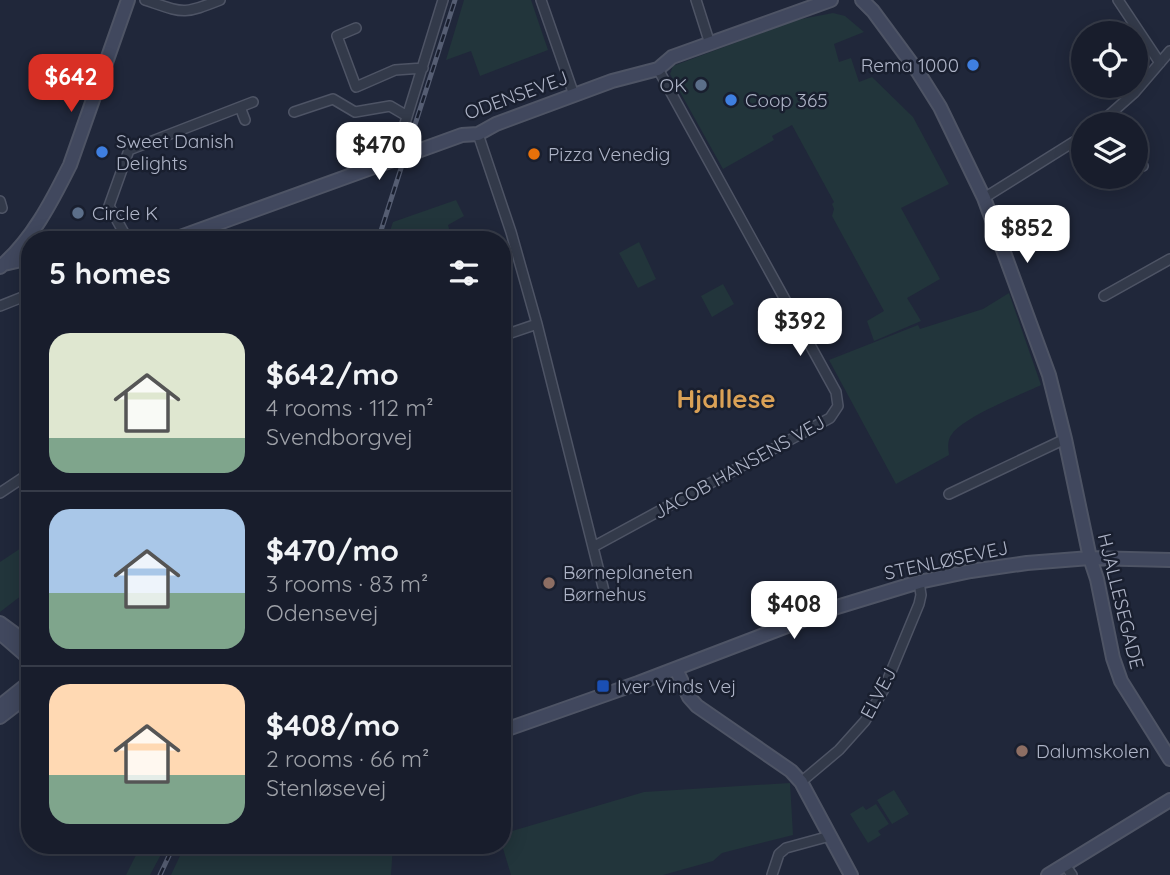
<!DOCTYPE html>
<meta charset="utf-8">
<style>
:root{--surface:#181d2c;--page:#212634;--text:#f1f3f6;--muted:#9fa2a9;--line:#363b48;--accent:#d93025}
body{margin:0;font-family:Quicksand,sans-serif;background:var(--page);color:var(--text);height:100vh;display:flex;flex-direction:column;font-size:26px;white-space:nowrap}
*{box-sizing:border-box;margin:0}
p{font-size:23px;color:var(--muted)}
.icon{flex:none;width:38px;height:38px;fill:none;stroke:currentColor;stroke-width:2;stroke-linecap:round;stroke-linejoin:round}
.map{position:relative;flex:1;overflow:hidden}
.side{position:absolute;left:21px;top:231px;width:490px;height:623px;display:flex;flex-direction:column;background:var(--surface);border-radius:28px;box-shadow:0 4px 18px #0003,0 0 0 2px var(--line)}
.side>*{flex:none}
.controls{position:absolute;left:1071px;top:21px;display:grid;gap:14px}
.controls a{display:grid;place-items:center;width:77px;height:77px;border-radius:50%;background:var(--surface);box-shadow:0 4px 18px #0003,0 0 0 2px var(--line);font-size:35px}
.price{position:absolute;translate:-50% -60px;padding:0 16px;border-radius:14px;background:#fff;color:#222;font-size:23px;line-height:46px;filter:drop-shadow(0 2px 4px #0008)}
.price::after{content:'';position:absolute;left:50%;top:42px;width:21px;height:16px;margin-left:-10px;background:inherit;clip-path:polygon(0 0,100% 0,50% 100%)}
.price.selected{background:var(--accent);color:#fff}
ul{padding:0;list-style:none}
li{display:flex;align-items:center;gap:21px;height:175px;padding:0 28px}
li+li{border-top:2px solid var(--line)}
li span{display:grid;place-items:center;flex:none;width:196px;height:140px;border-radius:21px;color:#555}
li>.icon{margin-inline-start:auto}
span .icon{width:84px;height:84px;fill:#fffc;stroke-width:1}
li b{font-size:30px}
h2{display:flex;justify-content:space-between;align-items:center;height:84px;padding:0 28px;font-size:30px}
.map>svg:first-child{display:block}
.green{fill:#22353b}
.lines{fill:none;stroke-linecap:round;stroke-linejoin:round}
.street-casing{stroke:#4e5465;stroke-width:12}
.secondary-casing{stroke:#4e5465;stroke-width:16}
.street{stroke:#333a4a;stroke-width:9}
.secondary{stroke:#41485e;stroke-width:12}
.rail-casing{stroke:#555d72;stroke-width:5}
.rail{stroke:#191f2f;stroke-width:2.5;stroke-dasharray:8;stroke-linecap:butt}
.shop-dot{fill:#3f7fe0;stroke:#191f2f;stroke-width:2.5}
.service-dot{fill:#5c6f8a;stroke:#191f2f;stroke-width:2.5}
.food-dot{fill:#e8710a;stroke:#191f2f;stroke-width:2.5}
.education-dot{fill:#8d6e63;stroke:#191f2f;stroke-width:2.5}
.transit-dot{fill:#1a4fb4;stroke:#191f2f;stroke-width:2.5}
.labels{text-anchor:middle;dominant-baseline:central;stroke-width:5;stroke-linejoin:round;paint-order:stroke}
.poi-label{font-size:19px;fill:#aeb4c7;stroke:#191f2f;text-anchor:start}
.street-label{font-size:19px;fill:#aeb4c7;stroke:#191f2f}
.district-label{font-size:26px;font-weight:bold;fill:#daa156;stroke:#191f2f}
</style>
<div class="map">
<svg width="1170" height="875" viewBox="0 0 1170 875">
<rect width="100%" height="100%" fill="#20273a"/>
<path class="green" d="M464 0H531L548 50 480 76 471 51 446 60Z
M833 13 845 16 864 32 834 44 839 62 851 58 859 82 872 77 913 117 949 184 901 208 940 279 907 298 921 321 874 341 867 321 884 311 832 216 834 209 832 204 834 202 792 125 772 136 774 140 723 169 670 74 673 66 796 20Z
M456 200 464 216 448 225 452 240H387L393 222Z
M639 242 656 279 638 288 619 253Z
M723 284 734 304 712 317 701 296Z
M1009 293 1041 385C1020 395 964 417 952 434 947 440 948 448 949 455L896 484 829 360 918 325 920 329 983 309Z
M30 542V589L0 612V562Z
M790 783 793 835 722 853 713 861 663 875H511L502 845V834L644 792Z
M894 790 909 814 892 824 877 800Z
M876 804 889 824 878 831 881 835 868 843 850 814 863 806 866 810Z
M141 845H166L150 875H126Z
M185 845H393L391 875H171Z"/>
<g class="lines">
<defs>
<path id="street" d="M145 0C184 13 182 15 220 0
M541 0 574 95
M696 0 710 44
M1118 0 1160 63
M356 28 337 36 356 87 395 70 423 68
M240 107 245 120
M294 112 333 99 355 112 390 106 407 116
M1114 113 1120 124
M1099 124 1134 93 1170 51
M478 134 511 232 537 324 605 595
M1136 153 1143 166
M394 159 443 0
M984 198 1083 136
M0 201 2 208
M128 240 109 206 129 150 253 102
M1104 296 1170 259
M0 306 30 294
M502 336 537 324
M0 493 30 473
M949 494 1065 439
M593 547 830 418 838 406 836 392 658 69
M801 782 839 750 865 721 883 691 919 604 921 595 919 582
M1065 865 1072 875
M772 875 779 854 786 848 830 836"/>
<path id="secondary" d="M862 0 873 11 918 72 940 107 984 198 1049 375 1065 439 1090 558 1097 579 1113 658 1121 681 1170 759
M172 240 462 135 478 134 496 124 612 81 658 69 672 57 831 0
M4 264 30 258
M0 267C31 242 52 201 70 165L128 0
M0 623 30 645
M0 633 30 659
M676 669 689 697 697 706 791 771 801 782 851 875
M0 706 30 682
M0 717 30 694
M502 731 638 683 837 607 919 582 971 571 1027 563 1090 558 1170 560
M1048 875 1170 800"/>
</defs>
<use href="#street" class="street-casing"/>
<use href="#secondary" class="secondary-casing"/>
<use href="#street" class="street"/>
<use href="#secondary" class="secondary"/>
<defs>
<path id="rail" d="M378 240 455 0
M160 875 174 845"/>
</defs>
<use href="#rail" class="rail-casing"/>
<use href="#rail" class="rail"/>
</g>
<g class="shop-dot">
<circle cx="973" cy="65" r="7"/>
<circle cx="731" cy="100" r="7"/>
<circle cx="102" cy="152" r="7"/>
</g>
<g class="service-dot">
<circle cx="701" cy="85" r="7"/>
<circle cx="78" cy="213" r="7"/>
</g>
<circle class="food-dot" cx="534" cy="154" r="7"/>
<g class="education-dot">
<circle cx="549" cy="583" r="7"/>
<circle cx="1022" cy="751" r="7"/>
</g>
<rect class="transit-dot" x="596" y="679" width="14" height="14" rx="3.5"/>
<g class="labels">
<g class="poi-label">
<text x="959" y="65" text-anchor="end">Rema 1000</text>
<text x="687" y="85" text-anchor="end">OK</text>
<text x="745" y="100">Coop 365</text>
<text x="116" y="141">Sweet Danish<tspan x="116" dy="22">Delights</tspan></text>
<text x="548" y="154">Pizza Venedig</text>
<text x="92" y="213">Circle K</text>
<text x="563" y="572">Børneplaneten<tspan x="563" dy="22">Børnehus</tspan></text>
<text x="617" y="686">Iver Vinds Vej</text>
<text x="1036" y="751">Dalumskolen</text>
</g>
<g class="street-label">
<text transform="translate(516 95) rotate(-20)">ODENSEVEJ</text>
<text transform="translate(739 467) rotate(-29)">JACOB HANSENS VEJ</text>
<text transform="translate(946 560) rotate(-12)">STENLØSEVEJ</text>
<text transform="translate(1121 601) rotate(76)">HJALLESEGADE</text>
<text transform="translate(878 693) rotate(-62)">ELVEJ</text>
</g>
<g class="district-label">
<text x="726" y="398">Hjallese</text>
</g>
</g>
</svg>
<div class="controls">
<a><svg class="icon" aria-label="locate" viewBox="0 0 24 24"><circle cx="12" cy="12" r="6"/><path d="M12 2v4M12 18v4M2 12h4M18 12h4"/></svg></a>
<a><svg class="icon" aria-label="layers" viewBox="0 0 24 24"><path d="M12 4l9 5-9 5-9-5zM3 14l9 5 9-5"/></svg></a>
</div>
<b class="price selected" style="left:71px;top:114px">$642</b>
<b class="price" style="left:379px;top:182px">$470</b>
<b class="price" style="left:1027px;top:265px">$852</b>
<b class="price" style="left:800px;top:358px">$392</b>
<b class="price" style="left:794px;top:641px">$408</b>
<section class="side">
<h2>5 homes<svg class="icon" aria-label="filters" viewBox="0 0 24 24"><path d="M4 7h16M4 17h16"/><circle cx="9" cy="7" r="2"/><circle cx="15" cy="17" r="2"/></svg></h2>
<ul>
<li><span style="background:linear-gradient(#dfe7d0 75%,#7fa58c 0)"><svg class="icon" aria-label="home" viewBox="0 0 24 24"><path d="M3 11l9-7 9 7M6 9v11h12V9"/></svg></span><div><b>$642/mo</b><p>4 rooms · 112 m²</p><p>Svendborgvej</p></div></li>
<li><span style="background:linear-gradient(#a9c7e8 60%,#7fa58c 0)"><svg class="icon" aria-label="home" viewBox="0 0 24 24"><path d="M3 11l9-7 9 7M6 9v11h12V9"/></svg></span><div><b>$470/mo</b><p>3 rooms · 83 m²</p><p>Odensevej</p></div></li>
<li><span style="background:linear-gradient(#ffd9b3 65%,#7fa58c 0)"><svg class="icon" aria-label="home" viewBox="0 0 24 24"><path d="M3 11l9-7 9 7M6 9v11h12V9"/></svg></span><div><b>$408/mo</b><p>2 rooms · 66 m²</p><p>Stenløsevej</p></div></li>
</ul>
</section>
</div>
